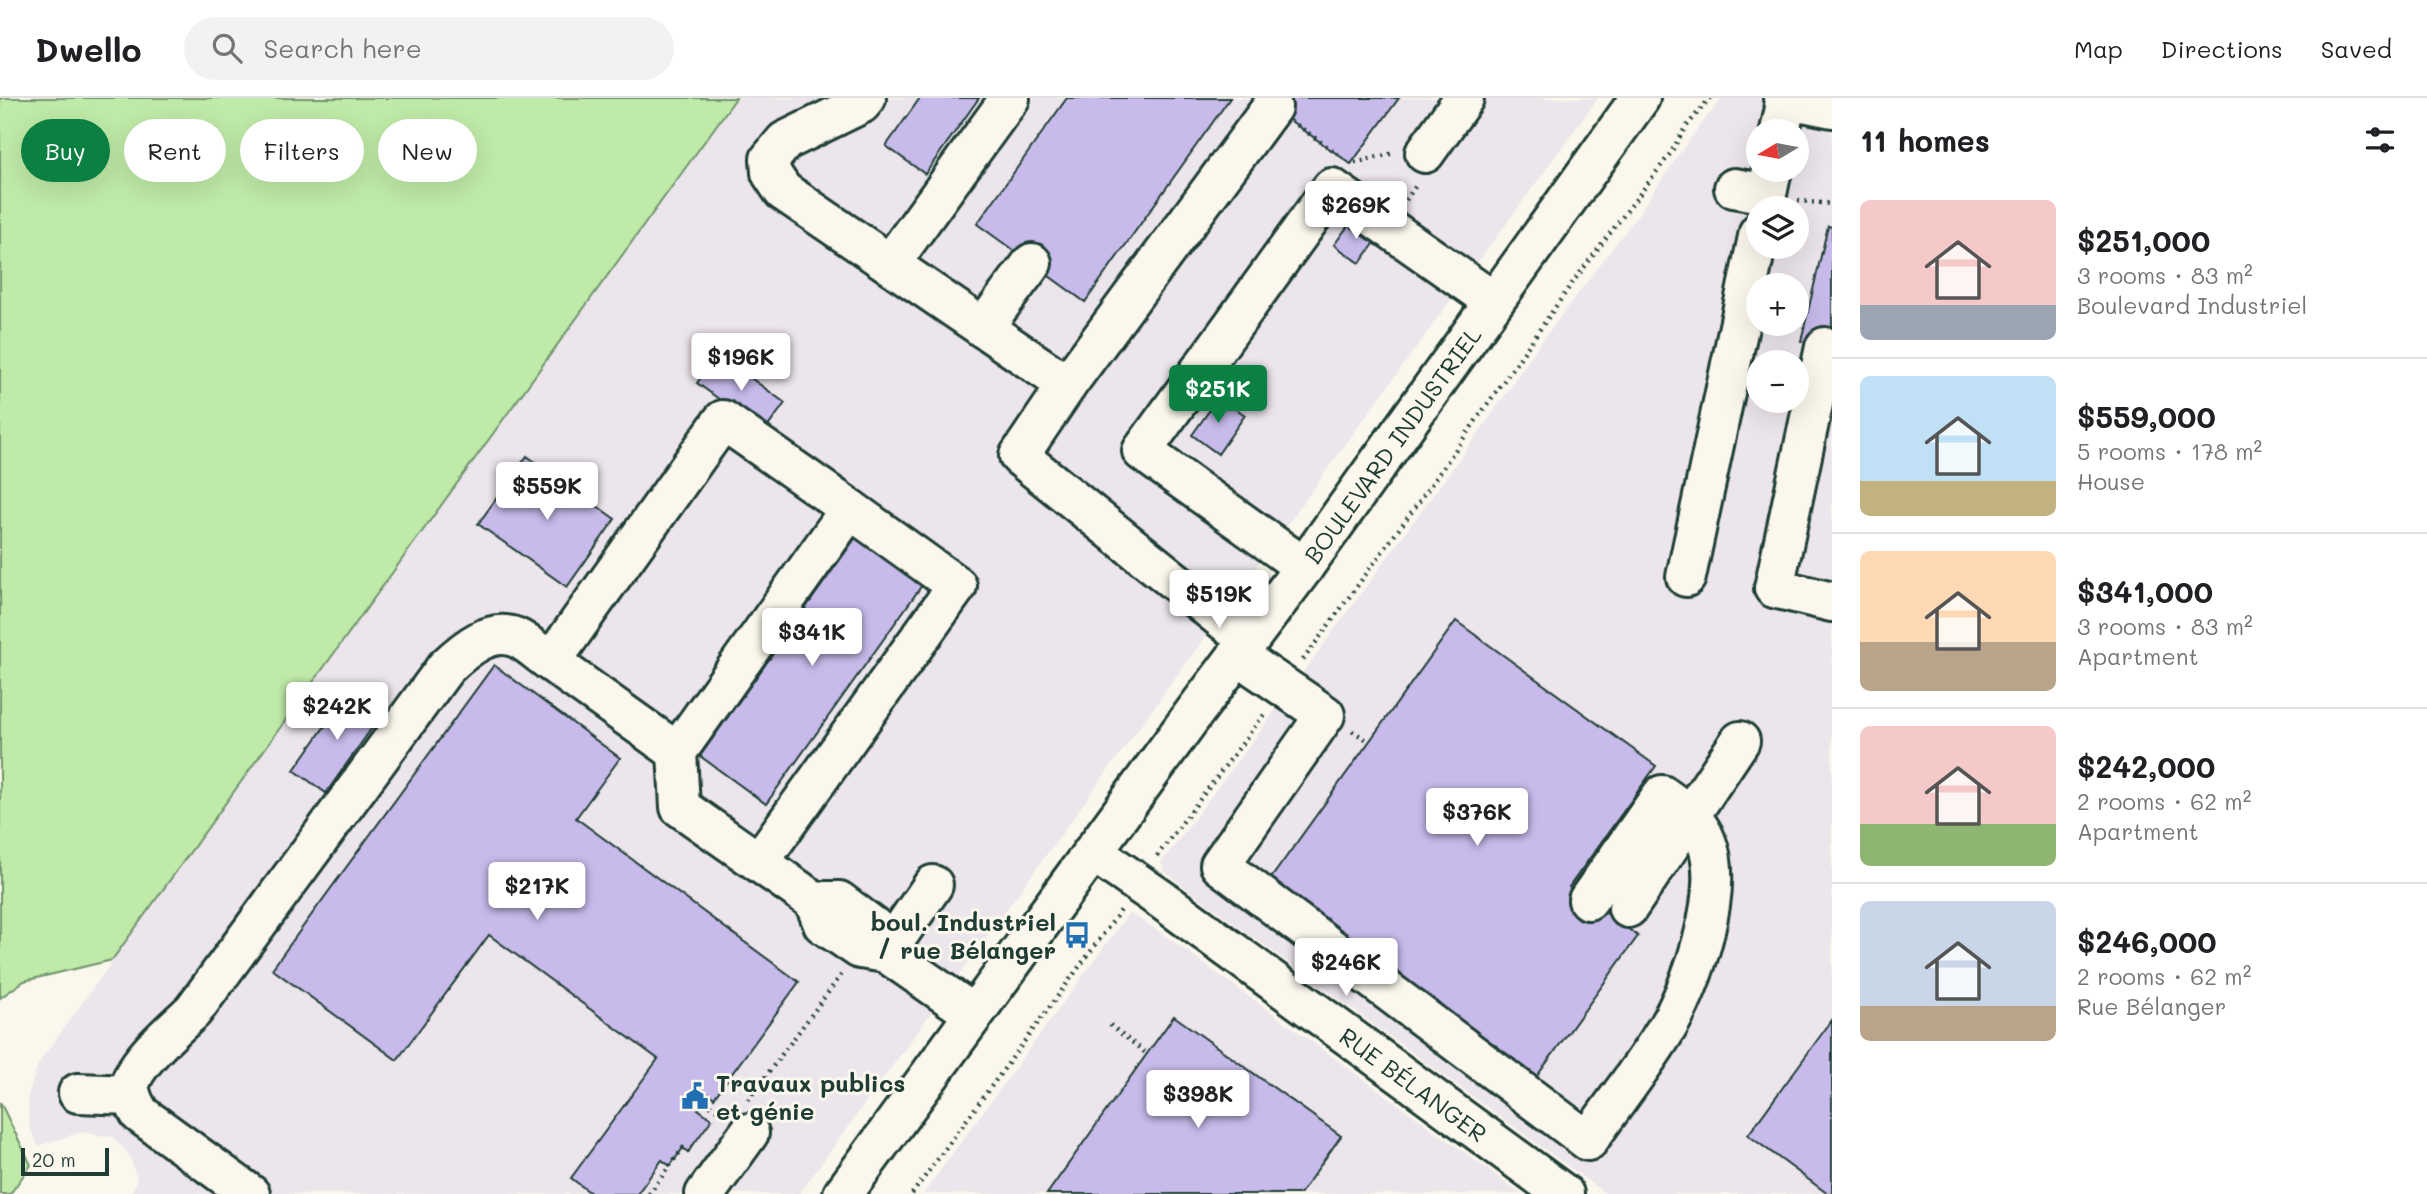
<!DOCTYPE html>
<meta charset="utf-8">
<style>
:root{--surface:#fff;--page:#f2f2f2;--text:#202124;--muted:#757577;--line:#e0e0e0;--accent:#0b8043}
body{margin:0;font-family:Mali,sans-serif;background:var(--page);color:var(--text);height:100vh;display:flex;flex-direction:column;font-size:26px;white-space:nowrap}
*{box-sizing:border-box;margin:0}
p{font-size:23px;color:var(--muted)}
.icon{flex:none;width:38px;height:38px;fill:none;stroke:currentColor;stroke-width:2;stroke-linecap:round;stroke-linejoin:round}
.map{position:relative;flex:1;overflow:hidden}
.panel{display:flex;flex-direction:column;background:var(--surface);width:595px}
.panel>*{flex:none}
.top-card{position:absolute;left:21px;top:21px;width:665px;height:63px;display:flex;gap:14px}
.needle{width:46px;rotate:260deg}
.controls{position:absolute;left:1746px;top:21px;display:grid;gap:14px}
.controls a{display:grid;place-items:center;width:63px;height:63px;border-radius:50%;background:var(--surface);box-shadow:0 7px 28px #0002;font-size:35px}
.scale{position:absolute;left:21px;bottom:18px;width:88px;box-sizing:border-box;padding-left:7px;border:4px solid #1f3d34;border-top:0;font-size:19px;line-height:24px;white-space:nowrap;color:#1f3d34;-webkit-text-stroke:5px #fbf7ec;paint-order:stroke}
.price{position:absolute;translate:-50% -60px;padding:0 16px;border-radius:7px;background:#fff;color:#222;font-size:23px;line-height:46px;filter:drop-shadow(0 2px 4px #0008)}
.price::after{content:'';position:absolute;left:50%;top:42px;width:21px;height:16px;margin-left:-10px;background:inherit;clip-path:polygon(0 0,100% 0,50% 100%)}
.price.active{background:var(--accent);color:#fff}
ul{padding:0;list-style:none}
li{display:flex;align-items:center;gap:21px;height:175px;padding:0 28px}
li+li{border-top:2px solid var(--line)}
li span{display:grid;place-items:center;flex:none;width:196px;height:140px;border-radius:10px;color:#555}
li>.icon{margin-inline-start:auto}
span .icon{width:84px;height:84px;fill:#fffc;stroke-width:1}
li b{font-size:30px}
h2{display:flex;justify-content:space-between;align-items:center;height:84px;padding:0 28px;font-size:30px}
.chip{padding:0 24px;border-radius:32px;background:var(--surface);box-shadow:0 7px 28px #0002;font-size:24px;line-height:63px}
.chip.active{background:var(--accent);color:#fff}
header{display:flex;align-items:center;gap:42px;box-sizing:border-box;height:98px;padding:0 35px;background:var(--surface);border-bottom:2px solid var(--line)}
header strong{font-size:33px}
nav{display:flex;gap:38px;margin-inline-start:auto;font-size:24px}
.search{width:490px;height:63px;background:var(--page);display:flex;align-items:center;gap:18px;box-sizing:border-box;padding:0 24px;border-radius:38px;color:var(--muted);font-size:26px}
main{display:flex;flex:1;min-height:0}
.map>svg:first-child{display:block}
.built{fill:#ece5ec;fill-rule:evenodd}
.green{fill:#bfeaa7;stroke:#6f946e;stroke-width:2}
.building{fill:#c8bbec;stroke:#1f3d34;stroke-width:2}
.lines{fill:none;stroke-linecap:round;stroke-linejoin:round}
.minor-casing{stroke:#1f3d34;stroke-width:44}
.path{stroke:#1f3d34;stroke-width:4.5;stroke-dasharray:2 5;stroke-linecap:butt}
.minor{stroke:#fbf7ec;stroke-width:38}
.labels{text-anchor:middle;dominant-baseline:central;stroke-width:6;stroke-linejoin:round;paint-order:stroke}
.street-label{font-size:24px;fill:#1f3d34;stroke:#fbf7ec}
.poi-label{font-size:24px;font-weight:bold;fill:#1f3d34;stroke:#fbf7ec;text-anchor:end}
</style>
<header>
<strong>Dwello</strong>
<div class="search"><svg class="icon" aria-label="search" viewBox="0 0 24 24"><circle cx="10" cy="10" r="6"/><path d="M15 15l6 6"/></svg>Search here</div>
<nav><a>Map</a><a>Directions</a><a>Saved</a></nav>
</header>
<main>
<div class="map">
<svg width="1832" height="1096" viewBox="0 0 1832 1096">
<rect width="100%" height="100%" fill="#fbf7ec"/>
<filter id="ink" filterUnits="userSpaceOnUse"><feTurbulence type="fractalNoise" baseFrequency=".0143" numOctaves="2"/><feDisplacementMap in="SourceGraphic" scale="14" xChannelSelector="R" yChannelSelector="G"/><feConvolveMatrix kernelMatrix="1 2 1 2 8 2 1 2 1" color-interpolation-filters="sRGB"/></filter>
<g filter="url(#ink)">
<path class="built" d="M736 0H1598L799 1096H131L137 1082 130 1058 113 1039 81 1034 38 1048 29 1027 28 998 38 966Z
M1722 0H1832V1096H1606L1187 791 1165 774 1161 765 1267 624 1488 322 1538 248 1634 122 1690 41ZM1759 33H1797V72H1759ZM1759 110H1797V149H1759ZM1759 187H1797V226H1759ZM1759 264H1797V303H1759Z
M1129 815 1159 833 1522 1096H923Z"/>
<path class="green" d="M0 0H736L112 862 24 883 0 900Z
M0 1004 31 1067 10 1096H0Z"/>
<path class="building" d="M920 0H979L925 76 886 48Z
M1067 0H1230L1085 204 977 126Z
M1259 0H1399L1351 66Z
M1353 121 1379 139 1360 165 1334 147Z
M1828 128 1832 129V250L1801 243Z
M718 256 785 305 764 334 697 285Z
M1219 299 1245 317 1218 356 1192 337Z
M527 358 615 421 567 489 478 426Z
M859 435 925 483 766 706 700 658Z
M1456 523 1656 668 1569 789 1638 838 1537 978 1269 783Z
M494 567 620 660 576 720 799 884 714 1000 709 996 698 1011 712 1021 688 1054 683 1050 670 1068 662 1062 637 1096H592L571 1080 658 961 489 837 397 962 272 871Z
M349 594 381 617 326 695 294 672Z
M1174 918 1341 1038 1300 1096H1047Z
M1832 922V1096H1828L1748 1037Z"/>
<g class="lines">
<defs>
<g id="minor">
<path d="M866 0 861 6 785 43 770 61 771 75 783 93 1067 287 1019 358 1248 542"/>
<path d="M1783 0 1832 10"/>
<path d="M1780 33 1787 1"/>
<path d="M1425 55 1464 0"/>
<path d="M1734 90 1767 96 1772 72"/>
<path d="M890 166 1010 0"/>
<path d="M983 230 1032 165"/>
<path d="M1825 249 1774 490 1832 504"/>
<path d="M1067 287 1272 9"/>
<path d="M1304 469 1142 353 1332 90 1493 203"/>
<path d="M1686 479 1759 134"/>
<path d="M1237 557 1325 617 1220 767 1588 1043C1614 1005 1644 968 1668 928 1693 886 1726 790 1706 743 1698 721 1680 710 1662 697L1588 802"/>
<path d="M677 654 551 564 723 322 850 411"/>
<path id="s1" d="M1093 754 1165 804 1564 1096"/>
<path d="M759 764 957 488 850 411 677 654 680 709 814 803"/>
<path d="M1628 810 1740 643"/>
<path d="M886 855 875 830 839 803H814L823 826 860 851 886 855 974 916"/>
<path d="M886 855 933 787"/>
<path d="M78 995 131 997"/>
<path d="M250 1096 140 1016C136 1008 130 1000 130 990 129 969 178 927 193 913L446 569C464 552 492 527 519 541 530 547 540 556 551 564"/>
<path d="M705 1096 749 1035"/>
<path id="s2" d="M843 1096 1194 615 1304 469 1640 0"/>
</g>
</defs>
<use href="#minor" class="minor-casing"/>
<path class="path" d="M1297 27 1339 57
M1355 65 1394 55
M1406 102 1417 86
M1798 103 1832 106
M1303 562 1421 401 1573 184 1670 56 1685 30 1710 0
M1352 633 1369 643
M1157 758 1266 614
M1110 927 1147 956
M748 1002 841 877
M704 1003 723 1016
M649 1096 683 1050 692 1057
M912 1096 1121 812"/>
<use href="#minor" class="minor"/>
</g>
</g>
<defs>
<symbol id="bus-bare" viewBox="-9 -9 18 18"><path d="M-5-6H5V4H4V6H2V4H-2V6H-4V4H-5ZM-3.5-4V0h7V-4ZM-3.5 1.2v1.5H-2V1.2ZM2 1.2v1.5H3.5V1.2Z" fill="#1f6fb2" stroke="#fbf7ec" stroke-width="2.5" paint-order="stroke"/></symbol>
<symbol id="civic-bare" viewBox="-9 -9 18 18"><path d="M-.6-6.5H3V-4.5H.6V-3L4-1V1h2V6H-6V1h2V-1L-.6-3ZM-1.2 2.5V6h2.4V2.5Z" fill="#1f6fb2" stroke="#fbf7ec" stroke-width="2.5" paint-order="stroke"/></symbol>
</defs>
<g fill-rule="evenodd">
<use href="#bus-bare" x="1058" y="818" width="38" height="38"/>
<use href="#civic-bare" x="676" y="979" width="38" height="38"/>
</g>
<g class="labels">
<g class="street-label">
<text stroke="none"><textPath href="#s2" startOffset="929">BOULEVARD INDUSTRIEL</textPath></text>
<text stroke="none"><textPath href="#s1" startOffset="396">RUE BÉLANGER</textPath></text>
</g>
<g class="poi-label">
<text x="1056" y="823">boul. Industriel<tspan x="1056" dy="28">/ rue Bélanger</tspan></text>
<text x="716" y="984" text-anchor="start">Travaux publics<tspan x="716" dy="28">et génie</tspan></text>
</g>
</g>
</svg>
<div class="controls">
<a><svg class="needle" viewBox="-14 -14 28 28"><path d="M0-13l5 13h-10z" fill="#e53935"/><path d="M0 13l5-13h-10z" fill="#757577"/></svg></a>
<a><svg class="icon" aria-label="layers" viewBox="0 0 24 24"><path d="M12 4l9 5-9 5-9-5zM3 14l9 5 9-5"/></svg></a>
<a>+</a>
<a>−</a>
</div>
<div class="scale">20 m</div>
<b class="price" style="left:1356px;top:143px">$269K</b>
<b class="price" style="left:741px;top:295px">$196K</b>
<b class="price active" style="left:1218px;top:327px">$251K</b>
<b class="price" style="left:547px;top:424px">$559K</b>
<b class="price" style="left:1219px;top:532px">$519K</b>
<b class="price" style="left:812px;top:570px">$341K</b>
<b class="price" style="left:337px;top:644px">$242K</b>
<b class="price" style="left:1477px;top:750px">$376K</b>
<b class="price" style="left:537px;top:824px">$217K</b>
<b class="price" style="left:1346px;top:900px">$246K</b>
<b class="price" style="left:1198px;top:1032px">$398K</b>
<div class="top-card">
<a class="chip active">Buy</a>
<a class="chip">Rent</a>
<a class="chip">Filters</a>
<a class="chip">New</a>
</div>
</div>
<section class="panel">
<h2>11 homes<svg class="icon" aria-label="filters" viewBox="0 0 24 24"><path d="M4 7h16M4 17h16"/><circle cx="9" cy="7" r="2"/><circle cx="15" cy="17" r="2"/></svg></h2>
<ul>
<li><span style="background:linear-gradient(#f6c9c9 75%,#9aa5b1 0)"><svg class="icon" aria-label="home" viewBox="0 0 24 24"><path d="M3 11l9-7 9 7M6 9v11h12V9"/></svg></span><div><b>$251,000</b><p>3 rooms · 83 m²</p><p>Boulevard Industriel</p></div></li>
<li><span style="background:linear-gradient(#bfe0f5 75%,#c2b280 0)"><svg class="icon" aria-label="home" viewBox="0 0 24 24"><path d="M3 11l9-7 9 7M6 9v11h12V9"/></svg></span><div><b>$559,000</b><p>5 rooms · 178 m²</p><p>House</p></div></li>
<li><span style="background:linear-gradient(#ffd9b3 65%,#b9a48a 0)"><svg class="icon" aria-label="home" viewBox="0 0 24 24"><path d="M3 11l9-7 9 7M6 9v11h12V9"/></svg></span><div><b>$341,000</b><p>3 rooms · 83 m²</p><p>Apartment</p></div></li>
<li><span style="background:linear-gradient(#f6c9c9 70%,#8fb573 0)"><svg class="icon" aria-label="home" viewBox="0 0 24 24"><path d="M3 11l9-7 9 7M6 9v11h12V9"/></svg></span><div><b>$242,000</b><p>2 rooms · 62 m²</p><p>Apartment</p></div></li>
<li><span style="background:linear-gradient(#c9d6e8 75%,#b9a48a 0)"><svg class="icon" aria-label="home" viewBox="0 0 24 24"><path d="M3 11l9-7 9 7M6 9v11h12V9"/></svg></span><div><b>$246,000</b><p>2 rooms · 62 m²</p><p>Rue Bélanger</p></div></li>
</ul>
</section>
</main>
